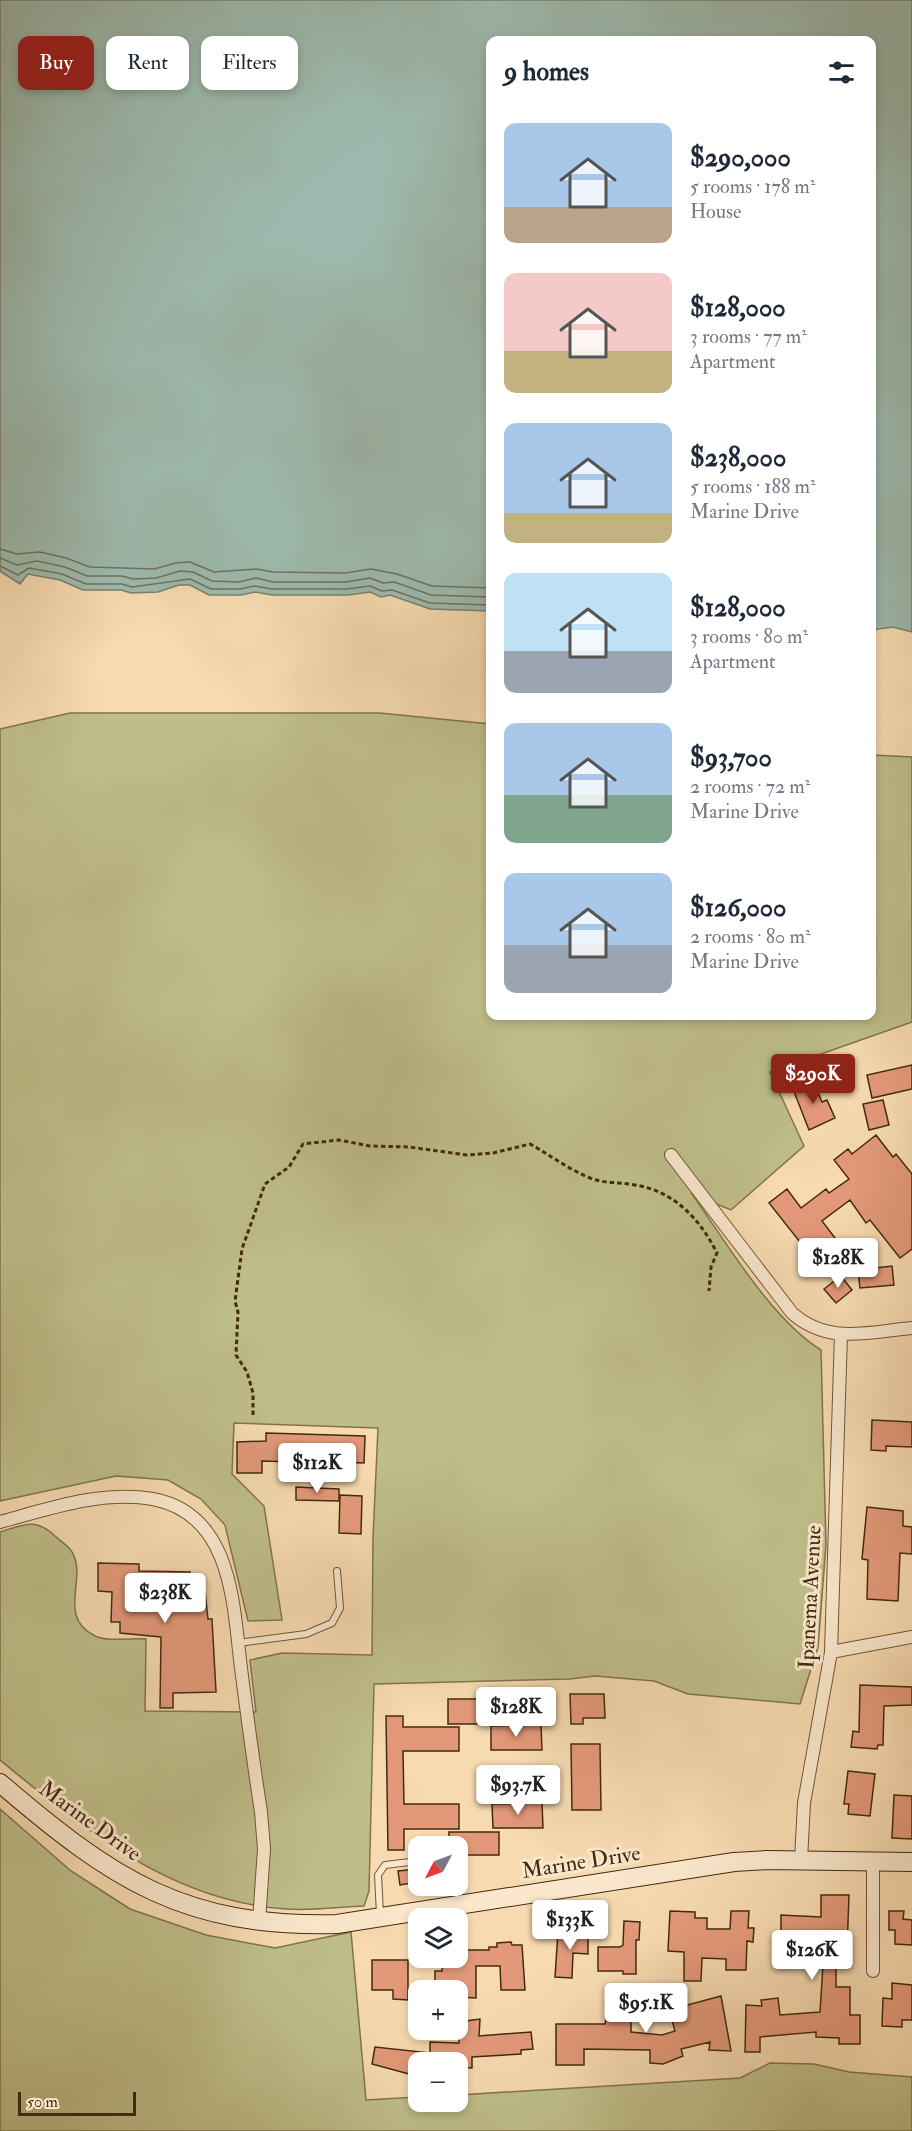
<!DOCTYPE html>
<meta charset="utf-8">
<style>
:root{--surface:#fff;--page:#f2f2f3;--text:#1f2937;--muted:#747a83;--accent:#8f2418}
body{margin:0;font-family:"IM FELL Double Pica",serif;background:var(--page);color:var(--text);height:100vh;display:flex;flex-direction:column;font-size:22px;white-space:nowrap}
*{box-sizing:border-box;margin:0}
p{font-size:20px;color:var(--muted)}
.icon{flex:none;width:33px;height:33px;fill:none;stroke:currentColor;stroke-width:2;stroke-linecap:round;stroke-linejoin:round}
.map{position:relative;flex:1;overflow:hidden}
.drawer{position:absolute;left:486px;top:36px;width:390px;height:984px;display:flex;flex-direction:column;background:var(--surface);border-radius:12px;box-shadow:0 3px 9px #0003}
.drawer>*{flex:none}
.guide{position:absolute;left:18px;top:36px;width:378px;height:54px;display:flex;gap:12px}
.needle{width:39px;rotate:229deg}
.tools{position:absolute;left:408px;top:1836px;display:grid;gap:12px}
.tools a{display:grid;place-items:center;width:60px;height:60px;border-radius:12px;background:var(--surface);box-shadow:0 3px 9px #0003;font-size:30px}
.scale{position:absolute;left:18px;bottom:15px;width:118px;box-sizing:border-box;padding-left:6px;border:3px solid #432b0f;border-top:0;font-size:16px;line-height:21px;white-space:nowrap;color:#432b0f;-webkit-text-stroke:4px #fae7cc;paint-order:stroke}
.price{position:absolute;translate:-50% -51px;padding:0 14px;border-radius:6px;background:#fff;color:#222;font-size:20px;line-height:39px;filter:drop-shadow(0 2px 3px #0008)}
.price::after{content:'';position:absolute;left:50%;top:36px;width:18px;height:14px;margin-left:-9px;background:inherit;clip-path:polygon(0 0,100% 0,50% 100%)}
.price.current{background:var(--accent);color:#fff}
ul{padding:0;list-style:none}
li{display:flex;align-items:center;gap:18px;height:150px;padding:0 18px}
li span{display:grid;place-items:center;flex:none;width:168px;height:120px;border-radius:12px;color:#555}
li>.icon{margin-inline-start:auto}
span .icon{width:72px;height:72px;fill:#fffc;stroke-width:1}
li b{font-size:26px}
h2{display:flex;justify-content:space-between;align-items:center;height:72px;padding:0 18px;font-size:26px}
.tag{padding:0 21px;border-radius:12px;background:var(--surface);box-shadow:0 3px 9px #0003;font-size:21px;line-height:54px}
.tag.current{background:var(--accent);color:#fff}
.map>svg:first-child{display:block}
.green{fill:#bfbe89;stroke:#81744c;stroke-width:1.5}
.water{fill:#9dbaae;stroke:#79816e;stroke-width:1.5}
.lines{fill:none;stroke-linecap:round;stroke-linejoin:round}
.shore{stroke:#70725e;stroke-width:1.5}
.building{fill:#e39979;stroke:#432b0f;stroke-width:1.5}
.lane-casing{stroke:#705737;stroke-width:8}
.street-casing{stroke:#705737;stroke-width:14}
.secondary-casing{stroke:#432b0f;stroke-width:20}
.path{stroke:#432b0f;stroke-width:3;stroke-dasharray:4.5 3;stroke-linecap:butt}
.lane{stroke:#fae7cc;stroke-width:6}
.street{stroke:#fae7cc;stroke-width:12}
.secondary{stroke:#fae7cc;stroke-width:18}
.labels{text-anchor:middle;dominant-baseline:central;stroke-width:6;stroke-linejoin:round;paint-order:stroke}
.street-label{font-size:22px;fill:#432b0f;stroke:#fae7cc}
</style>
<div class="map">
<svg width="912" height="2131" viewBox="0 0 912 2131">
<rect width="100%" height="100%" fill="#f7dab0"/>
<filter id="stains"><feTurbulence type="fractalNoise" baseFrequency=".00333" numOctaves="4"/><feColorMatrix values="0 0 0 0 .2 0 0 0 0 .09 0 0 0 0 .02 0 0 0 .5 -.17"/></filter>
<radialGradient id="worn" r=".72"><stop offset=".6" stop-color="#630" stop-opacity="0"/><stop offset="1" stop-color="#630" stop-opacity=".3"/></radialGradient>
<path class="green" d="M70 713H380L490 724V1016H872V755L912 757V1022L770 1072 804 1146 731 1210 692 1194C726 1242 772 1320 821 1350L826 1545 818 1647 800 1704 688 1694 654 1681 595 1676 570 1679 374 1684 369 1891 364 1906C339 1907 312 1911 286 1909 172 1902 85 1830 0 1760V1532C24 1525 35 1517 55 1536 60 1541 69 1546 72 1552 88 1578 56 1617 95 1636 107 1642 132 1638 146 1639L145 1711 256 1712 250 1660 282 1653 372 1655 373 1538 378 1428 234 1423 232 1474 264 1506 282 1620 248 1621 225 1525 201 1499 168 1480 116 1476 0 1501V729Z
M0 1809 71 1871 130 1909 206 1935 275 1948 351 1932 366 2100 418 2097V2102H458V2095L740 2078 770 2063 814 2064 849 2072 912 2077V2131H0Z"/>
<path class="water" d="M0 0H912V632L893 627 872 630V40H490V611L430 609 390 595 381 597 370 592 348 595H272L255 592 241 595H209L190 585H179L158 592 131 593 121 590H83L60 580 28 574 20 584 0 571Z"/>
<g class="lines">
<path class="shore" d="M0 549 17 554 40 552 66 558 90 567 154 569 176 563 190 562 214 572 256 569 273 572 345 573 371 569 397 574 432 586 490 588
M0 558 17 565 37 561 65 567 87 576H122L133 579 156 578 180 571 193 572 212 581 239 582 256 578 273 582H346L370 578 383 583 394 582 431 595 490 597
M0 566 18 575 29 568 62 574 86 584H122L132 587 190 579 211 589H240L255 586 272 589H347L370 586 382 591 392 590 430 603 490 605"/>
</g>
<path class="building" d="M912 1065V1089L872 1098 867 1075Z
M808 1078 810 1082 813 1081 822 1102 827 1100 835 1118 809 1130 793 1089 798 1087 796 1084Z
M883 1100 889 1125 869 1130 863 1104Z
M876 1135 893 1157 896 1154 912 1174V1249L900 1258 870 1220 866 1223 850 1200 822 1221 838 1242 815 1261 769 1203 787 1189 801 1208 826 1189 829 1193 849 1179 834 1160 848 1149 852 1154Z
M892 1266 894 1285 860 1288 858 1270Z
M841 1276 852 1290 836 1303 824 1289Z
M872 1420 912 1422V1447L886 1446V1451L871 1450Z
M266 1433 365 1436 364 1463 332 1462V1454L298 1453V1462L262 1461V1473H237V1442L266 1441Z
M296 1487 339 1489V1501L296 1500Z
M340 1495 362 1496 361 1534 339 1533Z
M867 1507 903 1511V1526L912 1527V1554L900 1553 898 1601 867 1599 868 1560 862 1559Z
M98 1563 139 1564V1571L190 1572V1594L205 1592 208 1619H212L216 1692 173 1693V1708H160L161 1637 120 1633V1622H111L112 1592 98 1591Z
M860 1685 912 1687V1705L884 1706 883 1745H878L877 1749 851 1747 853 1731 859 1732Z
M570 1694H604L605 1718H583V1724H571Z
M448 1699H498V1724H448Z
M386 1716H403V1727H459V1751H403L404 1804H459V1829H404V1850H388Z
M541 1725 542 1750H491V1726Z
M571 1744H600L601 1810H572Z
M848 1771 875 1774 870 1816 848 1814 849 1804H844Z
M894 1795 912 1796V1839L892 1838Z
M542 1803 543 1828H493L492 1804Z
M449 1832H499V1855H458V1846H449Z
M418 1869V1882L400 1885 398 1871Z
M821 1895H849L847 1950H842V1963H836V1987H850V2015H860V2044H839V2038L816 2037V2032L760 2037V2052H745L746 2005 762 2006 761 2000 778 1998 780 2015 820 2012 824 1949 781 1947V1915L821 1917Z
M670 1911 695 1912V1918H707V1929H730L731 1911H749L748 1928H754L753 1942 747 1941 746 1970H726V1959L702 1958 701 1981H684V1952L668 1951Z
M889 1911H904L903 1919 912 1920V1945L895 1944V1930H889Z
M624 1921 640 1922 639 1940H636V1974H623V1971H598V1947H620L623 1945Z
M588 1931V1954L573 1953 572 1978 555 1977 558 1932Z
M511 1942 512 1945H522L525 1990H501L500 1966H476V1998L458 1997V1990H445V1985H435V1971H442L443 1958H458L461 1950H489V1947H497V1943Z
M372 1960H408V2000L393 1999V1990H372Z
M892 1983 912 1985V2020H902V2027L882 2026 883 1998 892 1999Z
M721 1996 731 2051 709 2050 710 2042 681 2049 683 2056 663 2064 650 2063V2050L584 2049V2065H556V2024H605L609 2008H615L616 2003 631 2004V2032L662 2035 675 2031 669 2010Z
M480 2019 479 2036 531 2032 533 2049 521 2050V2054L472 2057V2068L458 2067V2062H410L409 2074 372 2064 375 2047 430 2053V2042L459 2043 458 2022Z"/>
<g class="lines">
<defs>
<path id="lane" d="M238 1643 306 1634 332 1623 340 1608 337 1571
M380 1914 378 1875 385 1865 418 1861"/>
<path id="street" d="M671 1155 792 1313C828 1345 868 1332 912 1328
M0 1522C48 1509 102 1490 153 1499 236 1515 233 1612 242 1676 248 1722 254 1767 261 1812L264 1849 259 1921
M831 1652 912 1637
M801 1860 804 1803 831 1652 841 1334
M873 1861V1971"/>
<path id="secondary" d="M0 1783C112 1879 184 1928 337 1924L734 1862 767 1860 912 1862"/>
</defs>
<use href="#lane" class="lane-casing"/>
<use href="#street" class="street-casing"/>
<use href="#secondary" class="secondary-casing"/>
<path class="path" d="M253 1415V1393L247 1372 236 1355 238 1312 235 1301 242 1249 265 1184 289 1167 303 1144 339 1140 370 1146 409 1147 467 1155 493 1153 530 1144C550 1155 568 1169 590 1178 605 1184 620 1182 635 1185 674 1191 700 1219 717 1253L711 1267 709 1291"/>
<use href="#lane" class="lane"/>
<use href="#street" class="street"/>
<use href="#secondary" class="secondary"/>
</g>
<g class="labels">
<g class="street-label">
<text transform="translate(810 1597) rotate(-87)">Ipanema Avenue</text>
<text transform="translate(90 1821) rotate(36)">Marine Drive</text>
<text transform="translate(581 1862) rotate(-9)">Marine Drive</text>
</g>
</g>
<rect width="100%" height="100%" filter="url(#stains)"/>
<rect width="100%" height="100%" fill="url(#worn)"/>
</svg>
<div class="tools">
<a><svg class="needle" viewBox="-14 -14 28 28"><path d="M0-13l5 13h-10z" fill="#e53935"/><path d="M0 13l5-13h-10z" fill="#747a83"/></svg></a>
<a><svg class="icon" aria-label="layers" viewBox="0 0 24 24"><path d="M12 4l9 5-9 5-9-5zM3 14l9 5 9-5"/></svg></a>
<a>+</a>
<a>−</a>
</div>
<div class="scale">50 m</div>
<b class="price current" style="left:813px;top:1105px">$290K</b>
<b class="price" style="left:838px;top:1289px">$128K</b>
<b class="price" style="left:317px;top:1494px">$112K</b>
<b class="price" style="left:165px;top:1624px">$238K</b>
<b class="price" style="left:516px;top:1738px">$128K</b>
<b class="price" style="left:518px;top:1816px">$93.7K</b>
<b class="price" style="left:570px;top:1951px">$133K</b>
<b class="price" style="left:812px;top:1981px">$126K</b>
<b class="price" style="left:646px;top:2034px">$95.1K</b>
<div class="guide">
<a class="tag current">Buy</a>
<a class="tag">Rent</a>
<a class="tag">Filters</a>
</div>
<section class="drawer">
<h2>9 homes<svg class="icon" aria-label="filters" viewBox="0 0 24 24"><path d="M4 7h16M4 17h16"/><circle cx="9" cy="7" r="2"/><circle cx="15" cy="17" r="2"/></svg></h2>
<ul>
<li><span style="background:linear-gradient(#a9c7e8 70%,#b9a48a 0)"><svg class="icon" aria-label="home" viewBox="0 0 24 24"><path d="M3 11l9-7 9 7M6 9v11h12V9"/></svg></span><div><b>$290,000</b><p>5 rooms · 178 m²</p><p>House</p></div></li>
<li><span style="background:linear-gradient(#f6c9c9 65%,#c2b280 0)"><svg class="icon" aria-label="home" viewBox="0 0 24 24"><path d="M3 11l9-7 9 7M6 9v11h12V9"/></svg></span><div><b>$128,000</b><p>3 rooms · 77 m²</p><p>Apartment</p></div></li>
<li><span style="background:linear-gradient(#a9c7e8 75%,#c2b280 0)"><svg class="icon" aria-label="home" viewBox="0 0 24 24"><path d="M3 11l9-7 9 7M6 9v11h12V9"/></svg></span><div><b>$238,000</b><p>5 rooms · 188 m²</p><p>Marine Drive</p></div></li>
<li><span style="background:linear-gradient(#bfe0f5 65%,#9aa5b1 0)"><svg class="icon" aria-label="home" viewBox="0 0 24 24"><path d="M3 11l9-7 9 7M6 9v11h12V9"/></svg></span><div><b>$128,000</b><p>3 rooms · 80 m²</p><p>Apartment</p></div></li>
<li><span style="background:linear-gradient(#a9c7e8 60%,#7fa58c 0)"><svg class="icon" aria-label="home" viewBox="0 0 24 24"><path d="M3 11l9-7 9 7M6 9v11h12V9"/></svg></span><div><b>$93,700</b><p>2 rooms · 72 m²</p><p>Marine Drive</p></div></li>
<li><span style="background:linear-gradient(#a9c7e8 60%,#9aa5b1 0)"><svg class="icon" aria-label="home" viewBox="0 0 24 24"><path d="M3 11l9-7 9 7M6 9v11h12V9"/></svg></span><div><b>$126,000</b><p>2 rooms · 80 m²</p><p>Marine Drive</p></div></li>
</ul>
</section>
</div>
